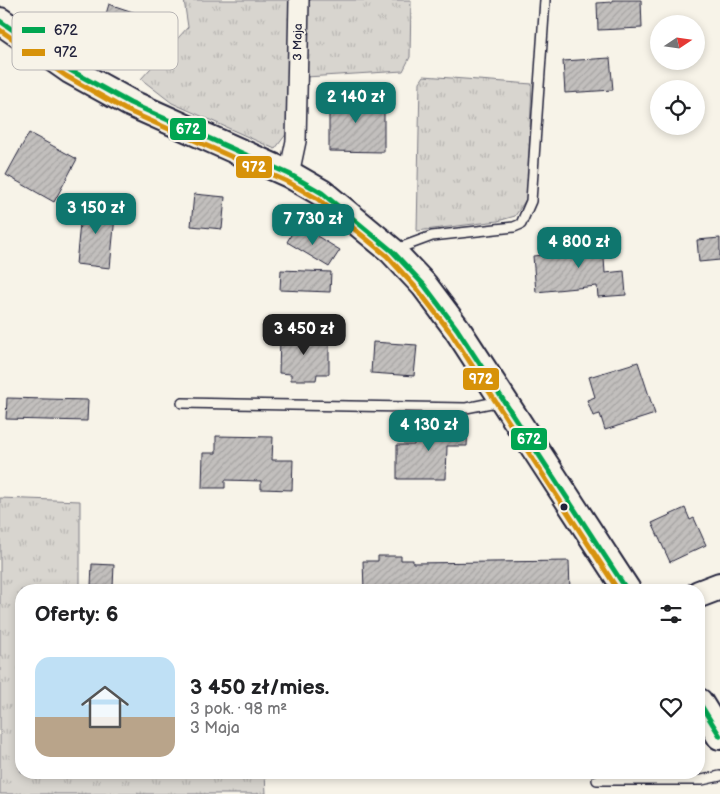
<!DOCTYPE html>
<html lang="pl">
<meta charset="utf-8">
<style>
:root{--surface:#fff;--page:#f2f2f2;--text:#202124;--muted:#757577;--accent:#0f766e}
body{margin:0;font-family:"Balsamiq Sans",sans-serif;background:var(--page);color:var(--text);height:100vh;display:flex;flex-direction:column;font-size:19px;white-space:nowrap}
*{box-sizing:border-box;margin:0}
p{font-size:16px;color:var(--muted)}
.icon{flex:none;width:28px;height:28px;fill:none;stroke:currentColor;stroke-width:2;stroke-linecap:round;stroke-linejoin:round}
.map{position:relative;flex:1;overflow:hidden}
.side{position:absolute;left:15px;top:584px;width:690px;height:195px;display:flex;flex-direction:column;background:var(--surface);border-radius:20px;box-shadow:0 2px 8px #0003}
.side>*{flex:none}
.needle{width:32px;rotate:77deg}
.buttons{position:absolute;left:650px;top:15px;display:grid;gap:10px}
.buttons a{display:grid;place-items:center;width:55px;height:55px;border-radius:50%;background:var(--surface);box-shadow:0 2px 8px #0003;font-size:25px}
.price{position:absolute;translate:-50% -42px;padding:0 11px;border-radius:10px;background:var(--accent);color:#fff;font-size:16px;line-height:32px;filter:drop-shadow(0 1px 2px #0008)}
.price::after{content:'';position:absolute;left:50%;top:30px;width:15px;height:11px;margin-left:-8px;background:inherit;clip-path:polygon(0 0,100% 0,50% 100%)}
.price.on{background:#222;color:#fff}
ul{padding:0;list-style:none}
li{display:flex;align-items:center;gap:15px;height:125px;padding:0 20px}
li span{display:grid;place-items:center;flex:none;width:140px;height:100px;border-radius:15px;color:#555}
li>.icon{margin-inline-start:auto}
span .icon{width:60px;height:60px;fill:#fffc;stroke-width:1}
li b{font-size:21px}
h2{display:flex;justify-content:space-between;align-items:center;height:60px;padding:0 20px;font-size:21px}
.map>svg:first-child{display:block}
.grass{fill:url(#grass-tufts);stroke:#7d7c85}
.building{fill:url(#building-hatch);stroke:#22223b}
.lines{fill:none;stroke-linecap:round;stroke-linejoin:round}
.lane-casing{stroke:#22223b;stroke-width:12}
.street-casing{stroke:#22223b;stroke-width:22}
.secondary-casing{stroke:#22223b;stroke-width:30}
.lane{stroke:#f7f3e8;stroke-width:9}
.street{stroke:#f7f3e8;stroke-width:19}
.secondary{stroke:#f7f3e8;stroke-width:26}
.bus-1-casing{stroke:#f7f3e8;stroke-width:9}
.bus-2-casing{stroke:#f7f3e8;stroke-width:9}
.bus-1{stroke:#00a651;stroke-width:5}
.bus-2{stroke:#d79209;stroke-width:5}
.bus-dot{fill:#22223b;stroke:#f7f3e8;stroke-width:2}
.labels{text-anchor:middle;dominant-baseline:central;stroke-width:4;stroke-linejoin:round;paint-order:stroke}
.street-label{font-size:12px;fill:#22223b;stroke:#f7f3e8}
.key{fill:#f7f3e8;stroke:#b7b4b4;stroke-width:1}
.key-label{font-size:14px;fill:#22223b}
.line-badge{stroke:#f7f3e8;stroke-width:2}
.badge-label{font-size:14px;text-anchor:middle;font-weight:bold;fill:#fff}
</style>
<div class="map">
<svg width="720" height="794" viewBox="0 0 720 794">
<defs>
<pattern id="grass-tufts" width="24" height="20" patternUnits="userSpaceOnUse" patternTransform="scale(1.25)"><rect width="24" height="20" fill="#d8d5cf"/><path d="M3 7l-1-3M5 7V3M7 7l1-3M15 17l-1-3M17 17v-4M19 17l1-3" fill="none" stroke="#b9b7b3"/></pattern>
<pattern id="building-hatch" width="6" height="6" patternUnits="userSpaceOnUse" patternTransform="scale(1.25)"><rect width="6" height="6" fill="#c2bfbd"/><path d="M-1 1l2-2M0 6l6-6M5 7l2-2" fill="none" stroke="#a6a4a3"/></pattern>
</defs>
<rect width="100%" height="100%" fill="#f7f3e8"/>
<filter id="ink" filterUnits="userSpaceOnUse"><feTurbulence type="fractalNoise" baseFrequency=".02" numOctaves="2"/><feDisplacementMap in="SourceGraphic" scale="10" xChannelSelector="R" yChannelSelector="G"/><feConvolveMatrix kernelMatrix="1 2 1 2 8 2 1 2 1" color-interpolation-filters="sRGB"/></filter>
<g filter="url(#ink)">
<path class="grass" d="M184 0H291L287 133 275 149 172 103 141 79 188 27Z
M306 0H411L410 57 403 71 306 77Z
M424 76 532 84 527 198 515 216 498 221 417 231 420 82Z
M0 498 80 501V590H21V772L265 773 266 794H0Z"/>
<path class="building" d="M612 0H641L642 28 598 30 597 3 612 2Z
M109 4 151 18 146 35 134 31 130 44 100 34Z
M610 58 613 90 565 93 563 61Z
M329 95 384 96V152L329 151Z
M29 133 77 159 54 202 6 175Z
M194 194 225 197 222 229 191 226Z
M82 203 116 206 110 268 76 264Z
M297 224 340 250 329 267 287 242Z
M602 229 605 273 624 271 626 295 598 297 597 286 536 292 533 256 581 251 579 232Z
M720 238V260L699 262 697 240Z
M281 270 331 272 330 292 280 290Z
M293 331H318V339H329V374H317L316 380H291V374L279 373 280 338H292Z
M373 342 417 345 414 376 371 373Z
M638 362 655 414 605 430 600 414 593 416 587 400 595 397 589 377Z
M7 398 88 400 87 421 6 419Z
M415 424 468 428 467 446H447L446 479H397V445H414Z
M216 436 273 437 272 460H293L292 490 261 489V481L225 480V488H202L203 453H216Z
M685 508 690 520 694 518 706 545 670 562 652 523Z
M378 556H401V560H413V563L569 561 570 590H364L363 561H378Z
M92 564 114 565 113 587 91 586Z"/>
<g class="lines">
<defs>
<path id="lane" d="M394 250 432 236 514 227 521 224 531 201 545 0
M182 403 466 408 501 401
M597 780H702L720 776"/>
<path id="street" d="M289 174 296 141 299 0"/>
<path id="secondary" d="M0 21 70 70 130 103 289 174 322 193 392 251 424 285 457 329 627 590
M699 594 720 586
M699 702 720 736"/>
</defs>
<use href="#lane" class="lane-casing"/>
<use href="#street" class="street-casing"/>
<use href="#secondary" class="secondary-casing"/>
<use href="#lane" class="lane"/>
<use href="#street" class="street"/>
<use href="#secondary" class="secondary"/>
<defs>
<path id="bus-1" d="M0 21 70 70 130 103 289 174 322 193 392 251 424 285 457 329 627 590
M699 702 720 736"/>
<path id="bus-2" d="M0 30 66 76 126 110 286 181 318 199 387 256 418 290 451 333 618 590"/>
</defs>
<use href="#bus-1" class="bus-1-casing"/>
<use href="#bus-2" class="bus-2-casing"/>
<use href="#bus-1" class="bus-1"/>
<use href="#bus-2" class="bus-2"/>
</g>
</g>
<circle class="bus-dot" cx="564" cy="507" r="4.5"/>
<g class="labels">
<g class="street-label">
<text transform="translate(298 42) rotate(-89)">3 Maja</text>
</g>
</g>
<rect x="12" y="12" width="166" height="58" rx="8" class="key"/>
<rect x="22" y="27" width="23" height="6" fill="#00a651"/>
<rect x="22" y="49" width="23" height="7" fill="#d79209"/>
<g class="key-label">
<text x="54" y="35">672</text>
<text x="54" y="57">972</text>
</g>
<g class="line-badge">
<rect x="169" y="117" width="38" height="24" rx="5" fill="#00a651"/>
<rect x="235" y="155" width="38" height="24" rx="5" fill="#d79209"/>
<rect x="462" y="367" width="38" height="24" rx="5" fill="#d79209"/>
<rect x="510" y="427" width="38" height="24" rx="5" fill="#00a651"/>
</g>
<g class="badge-label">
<text x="188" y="134">672</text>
<text x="254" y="172">972</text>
<text x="481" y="384">972</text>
<text x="529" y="444">672</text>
</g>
</svg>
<div class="buttons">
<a><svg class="needle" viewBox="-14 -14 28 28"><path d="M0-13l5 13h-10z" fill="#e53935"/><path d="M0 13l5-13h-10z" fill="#757577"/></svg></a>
<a><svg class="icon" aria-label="locate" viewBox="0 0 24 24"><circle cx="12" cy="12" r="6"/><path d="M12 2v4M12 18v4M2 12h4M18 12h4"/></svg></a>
</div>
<b class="price" style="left:356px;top:124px">2 140 zł</b>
<b class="price" style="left:96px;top:235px">3 150 zł</b>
<b class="price" style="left:313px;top:246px">7 730 zł</b>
<b class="price" style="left:579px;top:269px">4 800 zł</b>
<b class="price on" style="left:304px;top:356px">3 450 zł</b>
<b class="price" style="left:429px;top:452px">4 130 zł</b>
<section class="side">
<h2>Oferty: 6<svg class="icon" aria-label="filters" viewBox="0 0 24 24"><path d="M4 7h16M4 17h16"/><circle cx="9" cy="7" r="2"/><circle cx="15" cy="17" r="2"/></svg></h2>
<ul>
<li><span style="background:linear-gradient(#bfe0f5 60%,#b9a48a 0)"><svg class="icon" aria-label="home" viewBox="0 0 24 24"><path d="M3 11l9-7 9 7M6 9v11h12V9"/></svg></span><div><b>3 450 zł/mies.</b><p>3 pok. · 98 m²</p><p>3 Maja</p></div><svg class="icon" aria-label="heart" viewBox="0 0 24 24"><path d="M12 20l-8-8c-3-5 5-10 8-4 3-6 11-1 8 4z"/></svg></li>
</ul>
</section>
</div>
